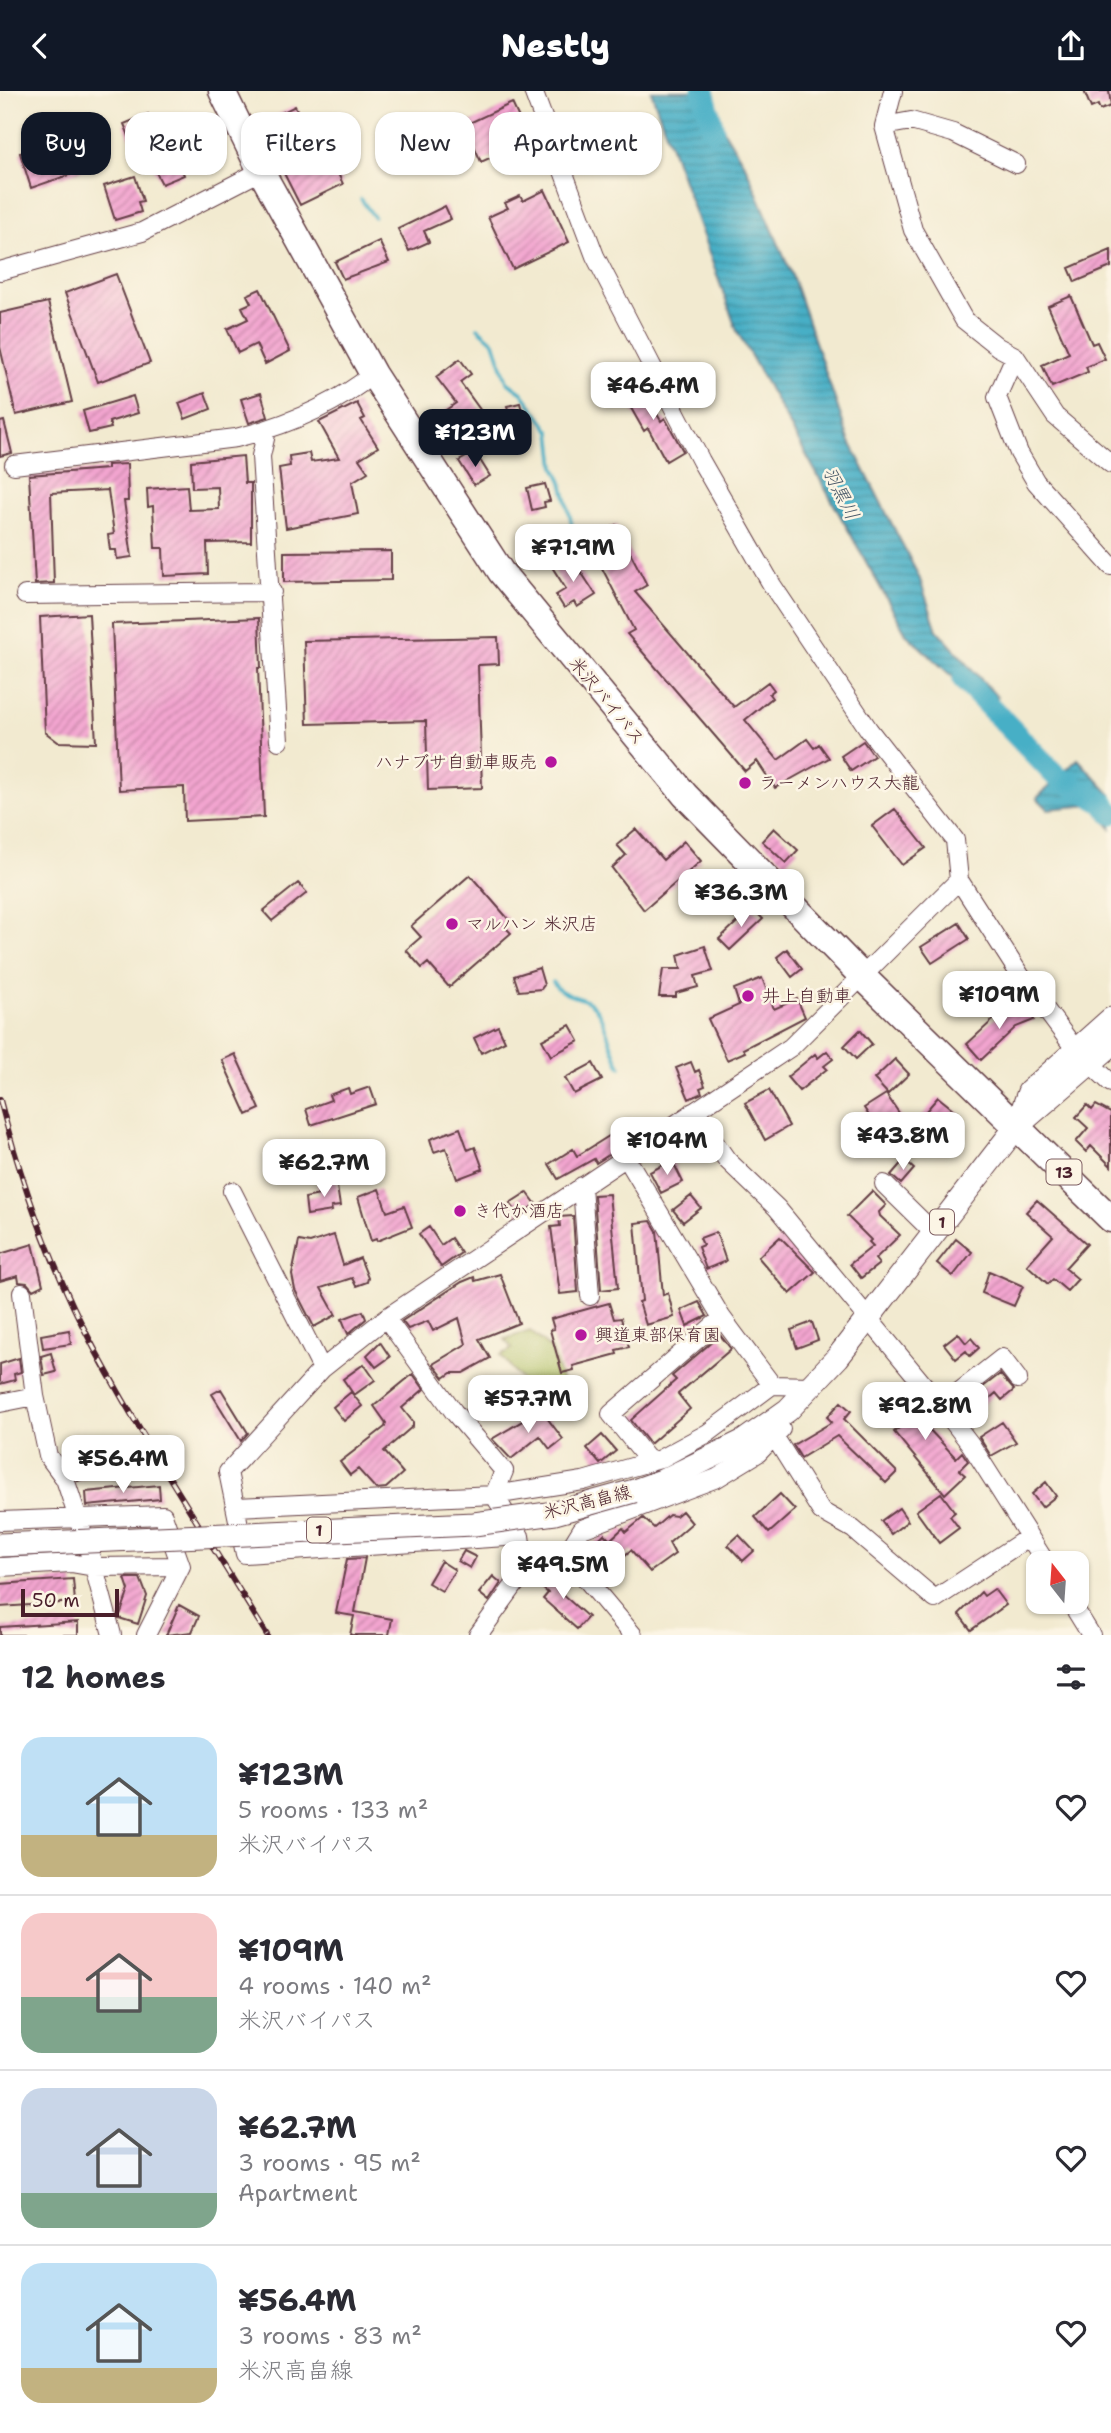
<!DOCTYPE html>
<meta charset="utf-8">
<style>
:root{--surface:#fff;--page:#f7f7f7;--text:#2b2b33;--muted:#7c7c81;--line:#e1e1e2;--accent:#111827}
body{margin:0;font-family:"Shantell Sans","Klee One",sans-serif;background:var(--page);color:var(--text);height:100vh;display:flex;flex-direction:column;font-size:26px;white-space:nowrap}
*{box-sizing:border-box;margin:0}
p{font-size:23px;color:var(--muted)}
.icon{flex:none;width:38px;height:38px;fill:none;stroke:currentColor;stroke-width:2;stroke-linecap:round;stroke-linejoin:round}
.map{position:relative;height:1544px;overflow:hidden}
.sheet{display:flex;flex-direction:column;background:var(--surface);flex:1}
.sheet>*{flex:none}
.banner{position:absolute;left:21px;top:21px;width:700px;height:63px;display:flex;gap:14px}
.needle{width:46px;rotate:343deg}
.tools{position:absolute;left:1026px;top:1460px;display:grid;gap:14px}
.tools a{display:grid;place-items:center;width:63px;height:63px;border-radius:14px;background:var(--surface);box-shadow:0 2px 5px #0004;font-size:35px}
.scale{position:absolute;left:21px;bottom:18px;width:98px;box-sizing:border-box;padding-left:7px;border:4px solid #4a1f2b;border-top:0;font-size:19px;line-height:24px;white-space:nowrap;color:#4a1f2b;-webkit-text-stroke:5px #fcf5e5;paint-order:stroke}
.price{position:absolute;translate:-50% -60px;padding:0 16px;border-radius:14px;background:#fff;color:#222;font-size:23px;line-height:46px;filter:drop-shadow(0 2px 4px #0008)}
.price::after{content:'';position:absolute;left:50%;top:42px;width:21px;height:16px;margin-left:-10px;background:inherit;clip-path:polygon(0 0,100% 0,50% 100%)}
.price.on{background:var(--accent);color:#fff}
ul{padding:0;list-style:none}
li{display:flex;align-items:center;gap:21px;height:175px;padding:0 21px}
li+li{border-top:2px solid var(--line)}
li span{display:grid;place-items:center;flex:none;width:196px;height:140px;border-radius:21px;color:#555}
li>.icon{margin-inline-start:auto}
span .icon{width:84px;height:84px;fill:#fffc;stroke-width:1}
li b{font-size:30px}
h2{display:flex;justify-content:space-between;align-items:center;height:84px;padding:0 21px;font-size:30px}
.chip{padding:0 24px;border-radius:21px;background:var(--surface);box-shadow:0 2px 5px #0004;font-size:24px;line-height:63px}
.chip.on{background:var(--accent);color:#fff}
header{display:flex;justify-content:space-between;align-items:center;height:91px;padding:0 21px;background:var(--accent);color:#fff;font-size:32px;font-weight:800}
.map>svg:first-child{display:block}
.green{fill:#acbd60;stroke:#7b6e46;stroke-width:2}
.water{fill:url(#water-rules);stroke:#486778;stroke-width:2}
.lines{fill:none;stroke-linecap:round;stroke-linejoin:round}
.stream{stroke:#47afc6;stroke-width:3.5}
.river{stroke:#47afc6;stroke-width:23}
.building{fill:url(#building-hatch)}
.minor-casing{stroke:#633d44;stroke-width:20}
.major-casing{stroke:#633d44;stroke-width:25}
.highway-casing{stroke:#633d44;stroke-width:29}
.minor{stroke:#fff;stroke-width:18}
.major{stroke:#fff;stroke-width:23}
.highway{stroke:#fff;stroke-width:26}
.rail-casing{stroke:#4a1f2b;stroke-width:6}
.rail{stroke:#fcf5e5;stroke-width:3.5;stroke-dasharray:10;stroke-linecap:butt}
.major-bridge-casing{stroke:#633d44;stroke-width:25;stroke-linecap:butt}
.major-bridge{stroke:#fff;stroke-width:23}
.poi-dot{fill:#b5179e;stroke:#fcf5e5;stroke-width:2.5}
.labels{text-anchor:middle;dominant-baseline:central;stroke-width:5;stroke-linejoin:round;paint-order:stroke}
.shield{fill:#fcf5e5;stroke:#7f5f63;stroke-width:2}
.shield-label{font-size:16px;font-weight:bold;fill:#4a1f2b}
.street-label{font-size:18px;fill:#4a1f2b;stroke:#fcf5e5}
.poi-label{font-size:18px;fill:#4a1f2b;stroke:#fcf5e5;text-anchor:start}
.water-label{font-size:19px;font-style:italic;fill:#495969;stroke:#fcf5e5}
</style>
<header><svg class="icon" aria-label="back" viewBox="0 0 24 24"><path d="M15 5l-7 7 7 7"/></svg>Nestly<svg class="icon" aria-label="share" viewBox="0 0 24 24"><path d="M12 15V3M7 8l5-5 5 5M5 13v7h14v-7"/></svg></header>
<div class="map">
<svg width="1111" height="1544" viewBox="0 0 1111 1544">
<defs>
<pattern id="water-rules" width="6" height="5" patternUnits="userSpaceOnUse" patternTransform="scale(1.75)"><rect width="6" height="5" fill="#47afc6"/><path d="M0 2.5h6" fill="none" stroke="#3d8ea1"/></pattern>
<pattern id="building-hatch" width="6" height="6" patternUnits="userSpaceOnUse" patternTransform="scale(1.75)"><rect width="6" height="6" fill="#f3a5d0"/><path d="M-1 1l2-2M0 6l6-6M5 7l2-2" fill="none" stroke="#c786a9"/></pattern>
</defs>
<rect width="100%" height="100%" fill="#fcf5e5"/>
<filter id="ink" filterUnits="userSpaceOnUse"><feTurbulence type="fractalNoise" baseFrequency=".0143" numOctaves="2"/><feDisplacementMap in="SourceGraphic" scale="14" xChannelSelector="R" yChannelSelector="G"/><feConvolveMatrix kernelMatrix="1 2 1 2 8 2 1 2 1" color-interpolation-filters="sRGB"/></filter>
<filter id="wash" filterUnits="userSpaceOnUse"><feTurbulence type="fractalNoise" baseFrequency=".00686" numOctaves="4" result="noise"/><feDisplacementMap in="SourceGraphic" scale="28" xChannelSelector="R" yChannelSelector="G"/><feGaussianBlur stdDeviation="1.57" result="paint"/><feColorMatrix in="noise" values="0 0 0 0 0 0 0 0 0 0 0 0 0 0 0 0 0 1.4 0 .05"/><feComposite in="paint" operator="in"/></filter>
<g filter="url(#wash)">
<rect width="100%" height="100%" fill="#f2ead0"/>
<path class="green" d="M530 1240 552 1259 562 1291 537 1309 501 1264 512 1258 505 1248Z"/>
<path class="water" d="M651 0H700L746 76 793 187 849 349 919 486 937 539 997 606 980 611 907 544 737 240Z
M1078 668 1111 704V737L1092 714 1048 718 1037 707Z"/>
<g class="lines">
<path class="stream" d="M361 108 374 126
M478 237 494 251 507 291 522 302 551 341 555 376 562 391 572 434
M553 891C561 906 578 904 590 912 605 922 610 959 621 976"/>
<path class="river" d="M703 0 713 38
M964 589 1057 686 1102 711 1111 722"/>
</g>
<g id="blocks">
<path class="building" d="M1084 0H1109L1111 15 1100 19 1098 14 1091 17Z
M512 12 529 49 481 71 465 34Z
M295 15 327 77 334 74 343 93 300 114 259 33Z
M148 23 154 37 130 47 124 33Z
M74 44 86 78 31 97 20 62Z
M171 52 184 84 162 93 146 62Z
M135 85 143 110 138 111 141 121 115 129 104 95Z
M545 99 569 151 513 178 488 126 508 117 505 112 520 105 523 110Z
M445 115 451 128 424 140 429 151 409 160 398 138Z
M379 150 389 171 343 188 335 171Z
M1111 159V176L1075 191 1069 177Z
M116 183 150 272 98 291 65 202Z
M260 198 290 260 265 273 256 253 238 262 227 238 248 228 242 216 251 212 247 204Z
M1071 205 1092 253 1097 251 1105 268 1086 276 1088 281 1052 296 1042 274 1069 262 1048 215Z
M48 211 72 311 16 324 0 256V222Z
M460 268 471 283 460 291 481 320 455 338 443 321 456 312 436 286Z
M640 293 661 330 665 327 683 360 666 370 648 337 644 340 623 303Z
M205 302 211 318 185 328 179 312Z
M261 302 268 326 249 332 241 308Z
M133 305 138 322 109 331 111 337 89 342 83 320Z
M357 312 365 327 361 329 378 356 359 368 368 381 352 391 358 423 286 437 279 377 290 375 289 365 309 362 311 371 339 367 319 331Z
M520 312 527 339 515 342 507 315Z
M4 330 12 362 0 365V331Z
M475 361 490 385 474 394 459 370Z
M243 365 245 392H251V451L207 452 208 483 164 485 163 457H155L153 415 148 416 147 398 187 395 189 419 219 418 218 396 192 397 191 370Z
M127 373 128 410H124L132 466 117 468 116 459H110L108 444 114 443 108 399 51 402 54 492 35 493 29 384 107 378V374Z
M545 393 550 410 544 411 545 416 532 419 527 397Z
M616 434 647 494 635 501 734 616 768 591 774 599 769 603 772 607 745 629 778 669 807 648 814 657 819 653 829 667 775 697 757 670 745 680 627 543 634 539 587 448Z
M391 460V489L284 491V461Z
M570 464 596 504 577 516 574 511 564 517 556 504 566 498 552 476Z
M89 523 96 652 58 651 45 641 40 526Z
M259 527 261 577H258L264 726 185 730 184 696 119 699 112 533Z
M498 546 499 573 478 574 482 697 428 699 426 630 307 633 304 550Z
M863 650 874 665 851 680 841 665Z
M895 718 926 757 902 774 872 735Z
M774 737 798 759 786 772 762 750Z
M636 738 663 769 684 750 701 770 644 819 612 777 626 764 617 754Z
M470 784 510 830 504 835 511 842 449 896 428 872 422 877 406 859 421 846 411 835Z
M298 792 307 802 272 830 263 820Z
M752 817 763 828 730 859 719 848Z
M959 832 969 848 932 872 921 856Z
M705 855 713 880 695 885 698 896 676 902V906H659L663 878H681L678 864Z
M787 858 802 878 792 886 777 866Z
M539 877 544 894 541 898 519 900 514 885Z
M762 887 774 918 797 908 805 926 743 958 745 961 727 969 708 928 739 914 734 898Z
M1029 915 1034 929 1016 936 981 969 967 953 994 928Z
M570 934 579 950 551 965 542 949Z
M498 935 505 950 481 962 474 947Z
M860 939 872 953 856 968 844 955Z
M827 960 833 968 824 975 827 978 799 1000 787 986 815 963 818 967Z
M235 963 260 1018 247 1024 222 969Z
M895 968 909 983 888 1003 874 988Z
M691 971 695 981 699 979 705 995 700 997 702 1002 689 1008 676 977Z
M593 972 602 989 574 1003 565 987Z
M370 996 376 1013 311 1034 306 1018 331 1009 329 1004 348 997 350 1003Z
M769 999 789 1035 765 1049 745 1012Z
M886 1003 901 1025 865 1049 854 1033 868 1023 864 1017Z
M938 1006 959 1023 941 1044 920 1027Z
M1087 1014 1092 1019 1096 1014 1111 1022V1075L1091 1055 1086 1061 1076 1051 1088 1037 1076 1026Z
M460 1037 468 1059 475 1056 483 1078 457 1088 446 1057 434 1061 430 1048Z
M620 1038 629 1051 596 1072 594 1068 558 1088 549 1073 573 1058 577 1065Z
M329 1051 332 1064 321 1067 318 1054Z
M672 1069 683 1091 661 1102 650 1081Z
M904 1069 914 1078 901 1093 891 1084Z
M336 1089 340 1115 331 1116 332 1120 307 1124 305 1107 319 1104 317 1092Z
M379 1098 387 1121 404 1115 412 1136 377 1150 376 1148 371 1150 358 1106Z
M872 1100 886 1114 879 1121 880 1125 900 1144 875 1168 879 1173 861 1187 850 1173 873 1155 869 1151 871 1149 847 1125Z
M527 1101 536 1113 519 1124 510 1112Z
M609 1103 618 1197 601 1199 594 1104Z
M691 1105 701 1117 683 1131 673 1119Z
M1037 1109 1087 1153 1065 1177 1078 1188 1067 1200 1053 1188 1048 1193 1027 1174 1053 1145 1026 1121Z
M573 1125 578 1201 560 1203 551 1136 560 1135 559 1126Z
M651 1130 657 1140 663 1204 668 1202 674 1226 646 1234 639 1211 642 1210 635 1132Z
M429 1136 441 1154 451 1147 461 1162 441 1176 419 1143Z
M716 1141 726 1170 706 1178 698 1156 703 1154 700 1147Z
M334 1144 343 1174 360 1167 368 1187 367 1191 356 1195 352 1187 321 1197 336 1224 314 1236 295 1199 292 1184 299 1150 310 1152Z
M780 1146 815 1181 790 1203 758 1166Z
M956 1148 972 1161 953 1185 937 1172Z
M33 1153 43 1194 33 1199 27 1192 19 1191 18 1185 0 1190V1163Z
M989 1180 1023 1195 1014 1215 982 1202Z
M500 1183 519 1232 479 1248 490 1267 463 1282H451L444 1287 433 1273 466 1253 459 1227 433 1240 428 1230 408 1238 402 1230 462 1191 474 1186 475 1190Z
M699 1211 707 1225 687 1235 681 1219Z
M609 1212 614 1228 621 1227 629 1256 616 1259 617 1263 573 1275 574 1279 562 1282 550 1239 554 1238 551 1228Z
M363 1220 366 1228 348 1243 342 1228Z
M812 1231 818 1249 797 1257 791 1239Z
M69 1239 71 1253 43 1257 41 1244Z
M958 1242 966 1252 971 1247 979 1257 970 1265 966 1260 956 1268 944 1253Z
M720 1244 731 1258 678 1303 690 1318 650 1353 631 1329 676 1289 672 1285Z
M380 1251 390 1266 376 1276 367 1264Z
M51 1262 56 1281 44 1284 41 1265Z
M19 1267 21 1281 14 1283 15 1289 0 1293V1273Z
M364 1273 375 1289 354 1304 343 1288Z
M413 1283 424 1298 402 1317 413 1331V1335L384 1360 403 1382 386 1397 376 1398 358 1378 350 1384 340 1371 385 1336 386 1332 374 1315Z
M1000 1283 1014 1299 1002 1309 996 1302 979 1317 970 1306Z
M493 1296 504 1310 478 1329 468 1317Z
M221 1298 248 1342 241 1350 212 1303Z
M901 1298 918 1320 923 1316 934 1328 926 1335 956 1367 962 1361 968 1370 959 1379 965 1384 945 1403 894 1341 900 1336 882 1314Z
M351 1301 362 1315 344 1330 333 1316Z
M841 1311 851 1320 844 1328 897 1381 886 1392 837 1345 801 1367 793 1354 832 1331 827 1326Z
M541 1319 563 1348 550 1358 540 1345 511 1368 492 1348Z
M1002 1331 1016 1351 991 1365 979 1346Z
M602 1344 616 1360 600 1373 587 1357Z
M115 1351 123 1370 78 1390 67 1372Z
M1046 1391 1056 1405 1042 1416 1032 1403Z
M159 1394 160 1408 87 1415 86 1401Z
M941 1402 955 1421 950 1425 959 1437 939 1452 916 1420Z
M780 1403 795 1419 769 1442 755 1426Z
M899 1417 908 1430 891 1443 881 1430Z
M682 1420 692 1432 669 1452 675 1463 650 1481 631 1459 610 1477 590 1456 604 1443 610 1449 623 1437 626 1441 643 1427 654 1437 669 1424 676 1425Z
M739 1444 754 1460 743 1470 728 1454Z
M464 1460 476 1466 470 1477 458 1470Z
M365 1467 355 1521 392 1528 389 1544H350L354 1525 336 1522 347 1468Z
M441 1470 455 1479 442 1500 428 1492Z
M563 1484 571 1491 561 1502 588 1526 577 1538 543 1508 548 1502 540 1495 549 1485 556 1492Z
M493 1485 501 1492 489 1510 479 1502Z
M125 1487H140L147 1505 138 1533 119 1527 129 1499Z
M73 1488 75 1511 0 1516V1493Z
M994 1498 1006 1514 971 1539 959 1523 981 1501 984 1505Z
M179 1514 199 1525 192 1541 166 1544Z
M78 1531V1544H0V1536Z"/>
</g>
</g>
<g filter="url(#ink)">
<use href="#blocks" fill-opacity="0" stroke="#633d44" stroke-width="2"/>
<g class="lines">
<defs>
<path id="minor" d="M533 0 595 165 701 370 772 494 869 639 955 749 959 789 1020 884 1075 958 1111 992
M893 0 884 35 913 139 964 229 998 256 1015 265 1055 325 1111 373
M884 35 911 30 953 42 1016 73
M0 180 142 141 261 80
M1015 265 997 306 1019 362 1036 391 1111 475
M267 339 261 365 279 650
M14 374 236 347C284 335 334 315 373 283
M25 504 272 501
M693 1021 727 1069 777 1117 941 1315 971 1354 1046 1472
M626 1066 722 1227 772 1294
M884 1093 934 1142
M582 1095 590 1205
M232 1100 322 1278
M22 1202 35 1305 48 1365 65 1388 94 1476 181 1475
M386 1227 454 1321 504 1380 494 1404 520 1445 522 1459 534 1467 566 1464
M0 1312 35 1305
M941 1315 1002 1267 1018 1288
M774 1345 821 1420 853 1438 935 1508 1029 1446
M650 1371 611 1323 722 1227
M236 1416 494 1404 583 1390 660 1368 708 1342 772 1294 810 1295
M0 1430 163 1424 181 1475 146 1544
M520 1445 245 1463 228 1381 322 1278 386 1227 791 956 959 789
M566 1464 582 1438 717 1387 758 1362 781 1338
M566 1464 633 1544
M0 1476 71 1472 94 1476 112 1544
M1070 1510 1091 1544
M478 1544 534 1467"/>
<path id="major" d="M1018 1032 1029 1001 1111 928
M634 1400 662 1390 744 1350 788 1319 838 1266 1017 1035 1111 954"/>
<path id="highway" d="M222 0 261 80 373 283 501 481 685 704 862 885 1111 1128"/>
</defs>
<use href="#minor" class="minor-casing"/>
<use href="#major" class="major-casing"/>
<use href="#highway" class="highway-casing"/>
<use href="#minor" class="minor"/>
<use href="#major" class="major"/>
<use href="#highway" class="highway"/>
<defs>
<path id="rail" d="M0 1009C22 1094 53 1180 94 1257 147 1355 209 1449 267 1544"/>
</defs>
<use href="#rail" class="rail-casing"/>
<use href="#rail" class="rail"/>
<defs>
<path id="major-bridge" d="M0 1454 474 1433 555 1422 634 1400"/>
</defs>
<use href="#major-bridge" class="major-bridge-casing"/>
<use href="#major-bridge" class="major-bridge"/>
</g>
</g>
<g class="poi-dot">
<circle cx="551" cy="671" r="7"/>
<circle cx="745" cy="692" r="7"/>
<circle cx="452" cy="833" r="7"/>
<circle cx="748" cy="905" r="7"/>
<circle cx="460" cy="1120" r="7"/>
<circle cx="581" cy="1244" r="7"/>
</g>
<g class="labels">
<g class="shield">
<rect x="1046.5" y="1068.5" width="35" height="25" rx="5"/>
<rect x="930" y="1118.5" width="24" height="25" rx="5"/>
<rect x="307" y="1426.5" width="24" height="25" rx="5"/>
</g>
<g class="shield-label">
<text x="1064" y="1081">13</text>
<text x="942" y="1131">1</text>
<text x="319" y="1439">1</text>
</g>
<g class="street-label">
<text transform="translate(607 610) rotate(51)">米沢バイパス</text>
<text transform="translate(587 1411) rotate(-14)">米沢高畠線</text>
</g>
<g class="poi-label">
<text x="537" y="671" text-anchor="end">ハナブサ自動車販売</text>
<text x="759" y="692">ラーメンハウス大龍</text>
<text x="466" y="833">マルハン 米沢店</text>
<text x="762" y="905">井上自動車</text>
<text x="474" y="1120">き代か酒店</text>
<text x="595" y="1244">興道東部保育園</text>
</g>
<g class="water-label">
<text transform="translate(841 402) rotate(63)">羽黒川</text>
</g>
</g>
</svg>
<div class="tools">
<a><svg class="needle" viewBox="-14 -14 28 28"><path d="M0-13l5 13h-10z" fill="#e53935"/><path d="M0 13l5-13h-10z" fill="#7c7c81"/></svg></a>
</div>
<div class="scale">50 m</div>
<b class="price" style="left:653px;top:331px">¥46.4M</b>
<b class="price on" style="left:475px;top:378px">¥123M</b>
<b class="price" style="left:573px;top:493px">¥71.9M</b>
<b class="price" style="left:741px;top:838px">¥36.3M</b>
<b class="price" style="left:999px;top:940px">¥109M</b>
<b class="price" style="left:903px;top:1081px">¥43.8M</b>
<b class="price" style="left:667px;top:1086px">¥104M</b>
<b class="price" style="left:324px;top:1108px">¥62.7M</b>
<b class="price" style="left:528px;top:1344px">¥57.7M</b>
<b class="price" style="left:925px;top:1351px">¥92.8M</b>
<b class="price" style="left:123px;top:1404px">¥56.4M</b>
<b class="price" style="left:563px;top:1510px">¥49.5M</b>
<div class="banner">
<a class="chip on">Buy</a>
<a class="chip">Rent</a>
<a class="chip">Filters</a>
<a class="chip">New</a>
<a class="chip">Apartment</a>
</div>
</div>
<section class="sheet">
<h2>12 homes<svg class="icon" aria-label="filters" viewBox="0 0 24 24"><path d="M4 7h16M4 17h16"/><circle cx="9" cy="7" r="2"/><circle cx="15" cy="17" r="2"/></svg></h2>
<ul>
<li><span style="background:linear-gradient(#bfe0f5 70%,#c2b280 0)"><svg class="icon" aria-label="home" viewBox="0 0 24 24"><path d="M3 11l9-7 9 7M6 9v11h12V9"/></svg></span><div><b>¥123M</b><p>5 rooms · 133 m²</p><p>米沢バイパス</p></div><svg class="icon" aria-label="heart" viewBox="0 0 24 24"><path d="M12 20l-8-8c-3-5 5-10 8-4 3-6 11-1 8 4z"/></svg></li>
<li><span style="background:linear-gradient(#f6c9c9 60%,#7fa58c 0)"><svg class="icon" aria-label="home" viewBox="0 0 24 24"><path d="M3 11l9-7 9 7M6 9v11h12V9"/></svg></span><div><b>¥109M</b><p>4 rooms · 140 m²</p><p>米沢バイパス</p></div><svg class="icon" aria-label="heart" viewBox="0 0 24 24"><path d="M12 20l-8-8c-3-5 5-10 8-4 3-6 11-1 8 4z"/></svg></li>
<li><span style="background:linear-gradient(#c9d6e8 75%,#7fa58c 0)"><svg class="icon" aria-label="home" viewBox="0 0 24 24"><path d="M3 11l9-7 9 7M6 9v11h12V9"/></svg></span><div><b>¥62.7M</b><p>3 rooms · 95 m²</p><p>Apartment</p></div><svg class="icon" aria-label="heart" viewBox="0 0 24 24"><path d="M12 20l-8-8c-3-5 5-10 8-4 3-6 11-1 8 4z"/></svg></li>
<li><span style="background:linear-gradient(#bfe0f5 75%,#c2b280 0)"><svg class="icon" aria-label="home" viewBox="0 0 24 24"><path d="M3 11l9-7 9 7M6 9v11h12V9"/></svg></span><div><b>¥56.4M</b><p>3 rooms · 83 m²</p><p>米沢高畠線</p></div><svg class="icon" aria-label="heart" viewBox="0 0 24 24"><path d="M12 20l-8-8c-3-5 5-10 8-4 3-6 11-1 8 4z"/></svg></li>
</ul>
</section>
